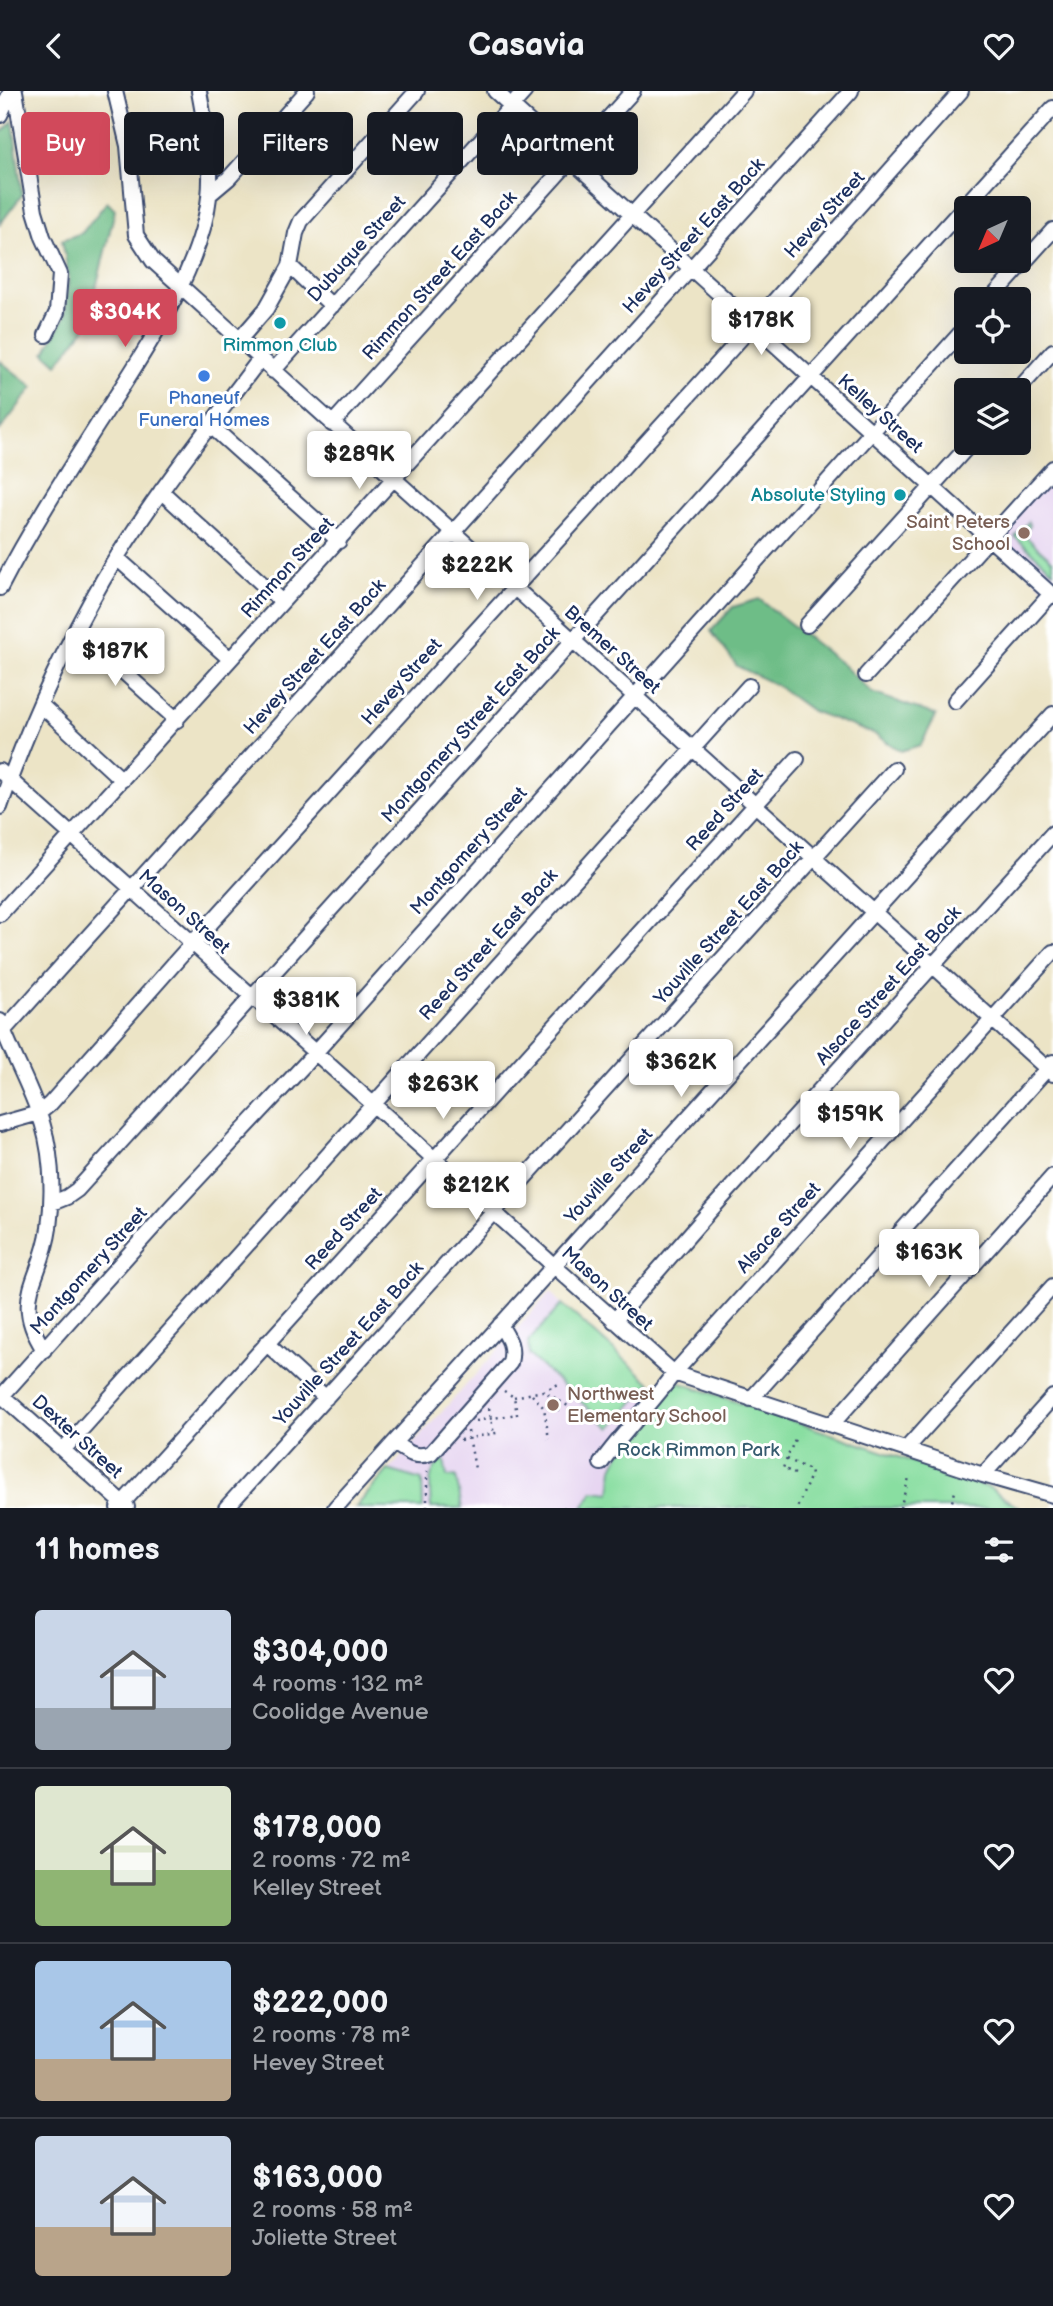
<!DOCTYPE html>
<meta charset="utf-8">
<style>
:root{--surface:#171b24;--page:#20242c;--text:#f1f3f6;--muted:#9ea1a6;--line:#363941;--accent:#d1495b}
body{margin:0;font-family:"Balsamiq Sans",sans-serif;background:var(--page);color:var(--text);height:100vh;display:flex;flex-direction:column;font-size:26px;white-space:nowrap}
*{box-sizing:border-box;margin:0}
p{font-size:23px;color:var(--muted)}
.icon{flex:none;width:38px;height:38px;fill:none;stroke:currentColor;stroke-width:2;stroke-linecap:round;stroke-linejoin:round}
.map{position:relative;height:1417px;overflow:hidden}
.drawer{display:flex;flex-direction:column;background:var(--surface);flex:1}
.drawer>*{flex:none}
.banner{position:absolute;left:21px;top:21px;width:700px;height:63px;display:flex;gap:14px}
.needle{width:46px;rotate:224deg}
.controls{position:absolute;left:954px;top:105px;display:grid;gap:14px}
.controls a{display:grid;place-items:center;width:77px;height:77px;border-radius:7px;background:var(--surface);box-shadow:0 7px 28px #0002;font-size:35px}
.price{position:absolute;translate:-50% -60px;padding:0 16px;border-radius:7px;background:#fff;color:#222;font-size:23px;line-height:46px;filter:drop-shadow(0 2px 4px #0008)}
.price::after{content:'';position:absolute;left:50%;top:42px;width:21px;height:16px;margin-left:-10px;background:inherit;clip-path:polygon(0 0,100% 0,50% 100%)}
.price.on{background:var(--accent);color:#fff}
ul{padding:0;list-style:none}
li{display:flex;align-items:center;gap:21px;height:175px;padding:0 35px}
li+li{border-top:2px solid var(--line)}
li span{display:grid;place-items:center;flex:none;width:196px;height:140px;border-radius:7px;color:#555}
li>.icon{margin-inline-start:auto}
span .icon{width:84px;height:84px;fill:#fffc;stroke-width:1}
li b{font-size:30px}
h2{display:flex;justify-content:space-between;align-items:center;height:84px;padding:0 35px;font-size:30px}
.tag{padding:0 24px;border-radius:7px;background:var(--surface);box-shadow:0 7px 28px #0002;font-size:24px;line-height:63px}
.tag.on{background:var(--accent);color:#fff}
header{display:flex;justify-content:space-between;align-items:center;height:91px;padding:0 35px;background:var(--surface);font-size:32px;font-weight:700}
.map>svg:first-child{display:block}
.built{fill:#e5d3f0}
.green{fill:#89dea1;stroke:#528680;stroke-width:2}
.forest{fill:#6ebd87;stroke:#447672;stroke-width:2}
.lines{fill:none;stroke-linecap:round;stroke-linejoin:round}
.minor-casing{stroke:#3a4a6e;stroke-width:18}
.path{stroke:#3a4a6e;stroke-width:2.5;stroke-dasharray:2 5;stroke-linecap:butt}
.minor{stroke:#fff;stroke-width:14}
.culture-dot{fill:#0f9aa8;stroke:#fff;stroke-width:2.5}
.shop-dot{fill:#3f7fe0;stroke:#fff;stroke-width:2.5}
.education-dot{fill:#8d6e63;stroke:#fff;stroke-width:2.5}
.labels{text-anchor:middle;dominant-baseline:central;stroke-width:6;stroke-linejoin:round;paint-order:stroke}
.street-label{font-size:19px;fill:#1b2f5e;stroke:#fff}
.culture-label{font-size:19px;fill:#0d838f;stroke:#fff}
.shop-label{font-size:19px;fill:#366cbe;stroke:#fff}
.education-label{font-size:19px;fill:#785e54;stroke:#fff;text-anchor:end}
.park-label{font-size:19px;fill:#365b6f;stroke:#fff}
</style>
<header><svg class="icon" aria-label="back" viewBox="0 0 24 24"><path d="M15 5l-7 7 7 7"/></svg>Casavia<svg class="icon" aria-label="heart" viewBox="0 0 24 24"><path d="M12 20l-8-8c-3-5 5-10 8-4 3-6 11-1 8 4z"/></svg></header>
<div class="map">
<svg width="1053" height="1417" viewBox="0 0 1053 1417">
<rect width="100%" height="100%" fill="#fff"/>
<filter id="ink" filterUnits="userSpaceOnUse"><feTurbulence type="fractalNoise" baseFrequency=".0143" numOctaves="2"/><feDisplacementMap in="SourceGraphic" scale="14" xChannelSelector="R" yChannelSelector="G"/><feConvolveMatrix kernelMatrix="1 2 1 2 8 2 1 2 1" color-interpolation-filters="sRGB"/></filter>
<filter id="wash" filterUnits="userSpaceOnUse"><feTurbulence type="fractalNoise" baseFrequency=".00686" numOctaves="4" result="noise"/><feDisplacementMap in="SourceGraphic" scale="28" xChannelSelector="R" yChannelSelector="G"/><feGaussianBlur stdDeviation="1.57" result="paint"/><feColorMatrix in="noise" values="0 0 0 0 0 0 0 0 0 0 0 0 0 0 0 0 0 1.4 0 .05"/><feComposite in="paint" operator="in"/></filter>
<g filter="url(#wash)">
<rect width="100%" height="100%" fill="#ece4c6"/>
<path class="built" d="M1053 377V505L989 447Z
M551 1200 562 1213 651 1292 668 1303 649 1324 628 1417H355Z"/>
<path class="green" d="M1028 431 1030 435 1023 443 1053 470V480L1015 446Z
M562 1213 651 1292 610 1337 529 1264 528 1251Z
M678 1291 990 1397 1019 1417H583L593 1400 610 1402 613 1377 626 1350Z
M444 1368 447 1386 456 1385 462 1417H431C430 1397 426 1380 444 1368Z
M388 1379 422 1389 423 1417H355Z"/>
<path class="forest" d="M13 30 22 104 0 133V43Z
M107 111 115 119 87 234 57 273 45 262 65 225 69 186 62 149 82 142Z
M0 270 33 296 0 339Z
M759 508 843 574 872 602 936 624 921 654 901 660 874 643 812 620 776 594 737 575 711 540 733 516Z"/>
</g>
<g filter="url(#ink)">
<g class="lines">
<defs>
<path id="minor" d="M15 0 35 120 43 146 60 183 57 221 46 244
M115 0 128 55 136 144 153 170 1053 983
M495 0 1053 505
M0 24 11 0
M210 103 229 87 307 0
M991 208 1053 139
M332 215 290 175 296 142 301 130 417 0
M239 249 266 218 290 175
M273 280 525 0
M1018 299 1053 260
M332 333 633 0
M210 334 339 450
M161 400 282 511
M117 467 230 568
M0 497C29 441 64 386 98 333 139 269 201 181 209 106 213 71 205 34 199 0
M807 534 971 352
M77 539 177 629
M866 584 1053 377
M955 610 1051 503
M41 614 122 689
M0 680 674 1282 983 1384 1053 1404
M0 716C27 638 62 560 103 489 149 411 206 340 260 268
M0 823 744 0
M0 930C11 961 27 989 38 1020 52 1055 54 1099 49 1137 42 1189 10 1207 44 1259
M4 939 851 0
M0 1033 39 1022 50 1013 179 867 752 235 961 0
M52 1112 67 1106 77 1099 157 1011 1053 17
M614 1230 710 1120 1053 742
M266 1252 326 1307
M0 1303 127 1416
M0 1307 173 1114 305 973 966 236
M751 1308 1053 971
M832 1333 1053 1085
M394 1352C407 1361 415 1368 431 1362L510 1272C514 1255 509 1248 500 1234
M907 1357 1053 1195
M63 1359 749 595
M601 1372C624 1340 651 1314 674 1282L1053 861
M983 1384 1053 1306
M118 1417 797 668
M226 1417 894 678
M335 1417 1053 623"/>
</defs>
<use href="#minor" class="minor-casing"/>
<path class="path" d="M504 1300 514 1306 518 1329
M543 1300 561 1292
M532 1304 544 1317 549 1348
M514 1306 543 1300 573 1318 575 1326
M557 1311 558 1321
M489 1317 494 1343
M476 1330 517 1323
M468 1340 475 1378
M460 1349 501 1341
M787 1368 810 1379 811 1384 797 1417
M795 1383 783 1377 795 1348
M427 1417V1377
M563 1417H565
M900 1417 909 1387
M950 1417 955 1401"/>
<use href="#minor" class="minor"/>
</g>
</g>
<g class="culture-dot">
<circle cx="280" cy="232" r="7"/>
<circle cx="900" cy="404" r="7"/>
</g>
<circle class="shop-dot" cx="204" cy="285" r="7"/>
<g class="education-dot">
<circle cx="1024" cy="442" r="7"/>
<circle cx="553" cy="1314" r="7"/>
</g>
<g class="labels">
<g class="street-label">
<text transform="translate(825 124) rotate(-48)">Hevey Street</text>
<text transform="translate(694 145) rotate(-48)">Hevey Street East Back</text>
<text transform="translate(357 158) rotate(-48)">Dubuque Street</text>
<text transform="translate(440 185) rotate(-48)">Rimmon Street East Back</text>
<text transform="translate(880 323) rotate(42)">Kelley Street</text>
<text transform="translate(288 477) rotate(-48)">Rimmon Street</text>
<text transform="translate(612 559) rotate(42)">Bremer Street</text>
<text transform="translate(315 566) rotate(-48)">Hevey Street East Back</text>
<text transform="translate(402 591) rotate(-48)">Hevey Street</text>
<text transform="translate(471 634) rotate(-48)">Montgomery Street East Back</text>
<text transform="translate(725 719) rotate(-48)">Reed Street</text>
<text transform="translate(469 760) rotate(-48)">Montgomery Street</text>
<text transform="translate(184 821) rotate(42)">Mason Street</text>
<text transform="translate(729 832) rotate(-48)">Youville Street East Back</text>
<text transform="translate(489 854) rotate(-48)">Reed Street East Back</text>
<text transform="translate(889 895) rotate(-48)">Alsace Street East Back</text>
<text transform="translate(609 1085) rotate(-48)">Youville Street</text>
<text transform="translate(779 1137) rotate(-48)">Alsace Street</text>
<text transform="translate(344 1138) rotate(-48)">Reed Street</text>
<text transform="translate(89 1180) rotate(-48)">Montgomery Street</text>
<text transform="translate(607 1198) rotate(42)">Mason Street</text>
<text transform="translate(349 1253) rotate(-48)">Youville Street East Back</text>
<text transform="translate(77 1346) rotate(42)">Dexter Street</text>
</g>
<g class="culture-label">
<text x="280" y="254">Rimmon Club</text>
<text x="886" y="404" text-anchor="end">Absolute Styling</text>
</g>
<g class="shop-label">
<text x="204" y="307">Phaneuf<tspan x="204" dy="22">Funeral Homes</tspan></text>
</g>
<g class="education-label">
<text x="1010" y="431">Saint Peters<tspan x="1010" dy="22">School</tspan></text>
<text x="567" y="1303" text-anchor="start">Northwest<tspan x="567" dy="22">Elementary School</tspan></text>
</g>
<g class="park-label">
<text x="698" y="1359">Rock Rimmon Park</text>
</g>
</g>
</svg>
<div class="controls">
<a><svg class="needle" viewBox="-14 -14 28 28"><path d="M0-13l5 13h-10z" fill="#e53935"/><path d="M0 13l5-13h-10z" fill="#9ea1a6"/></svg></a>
<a><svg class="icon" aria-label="locate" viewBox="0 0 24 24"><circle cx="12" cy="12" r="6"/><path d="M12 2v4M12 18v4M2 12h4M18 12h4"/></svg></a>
<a><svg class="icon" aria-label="layers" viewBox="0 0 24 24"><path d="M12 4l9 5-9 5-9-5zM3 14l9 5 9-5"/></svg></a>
</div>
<b class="price on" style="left:125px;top:258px">$304K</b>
<b class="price" style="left:761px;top:266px">$178K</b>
<b class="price" style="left:359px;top:400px">$289K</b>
<b class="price" style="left:477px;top:511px">$222K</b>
<b class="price" style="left:115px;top:597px">$187K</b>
<b class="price" style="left:306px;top:946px">$381K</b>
<b class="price" style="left:681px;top:1008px">$362K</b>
<b class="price" style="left:443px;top:1030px">$263K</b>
<b class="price" style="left:850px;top:1060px">$159K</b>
<b class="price" style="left:476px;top:1131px">$212K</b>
<b class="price" style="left:929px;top:1198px">$163K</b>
<div class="banner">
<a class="tag on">Buy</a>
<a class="tag">Rent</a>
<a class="tag">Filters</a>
<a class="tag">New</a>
<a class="tag">Apartment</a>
</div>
</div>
<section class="drawer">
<h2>11 homes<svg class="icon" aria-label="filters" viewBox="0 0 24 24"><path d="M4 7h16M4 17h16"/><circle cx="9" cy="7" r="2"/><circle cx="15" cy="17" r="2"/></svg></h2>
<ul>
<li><span style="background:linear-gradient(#c9d6e8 70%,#9aa5b1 0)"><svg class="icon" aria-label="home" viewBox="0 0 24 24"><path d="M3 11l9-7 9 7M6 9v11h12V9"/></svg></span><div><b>$304,000</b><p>4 rooms · 132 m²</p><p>Coolidge Avenue</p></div><svg class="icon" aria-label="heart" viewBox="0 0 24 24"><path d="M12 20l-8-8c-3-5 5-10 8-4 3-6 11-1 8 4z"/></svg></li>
<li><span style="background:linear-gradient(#dfe7d0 60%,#8fb573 0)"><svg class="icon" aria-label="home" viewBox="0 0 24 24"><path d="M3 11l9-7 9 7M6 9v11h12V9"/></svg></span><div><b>$178,000</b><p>2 rooms · 72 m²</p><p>Kelley Street</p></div><svg class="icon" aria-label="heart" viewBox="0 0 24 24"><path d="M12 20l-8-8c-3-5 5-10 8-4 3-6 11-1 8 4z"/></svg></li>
<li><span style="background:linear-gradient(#a9c7e8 70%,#b9a48a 0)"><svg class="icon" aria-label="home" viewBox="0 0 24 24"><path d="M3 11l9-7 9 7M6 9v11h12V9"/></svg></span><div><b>$222,000</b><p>2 rooms · 78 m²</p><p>Hevey Street</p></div><svg class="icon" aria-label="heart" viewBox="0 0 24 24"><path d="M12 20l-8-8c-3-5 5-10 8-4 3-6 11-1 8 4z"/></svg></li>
<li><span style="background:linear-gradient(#c9d6e8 65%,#b9a48a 0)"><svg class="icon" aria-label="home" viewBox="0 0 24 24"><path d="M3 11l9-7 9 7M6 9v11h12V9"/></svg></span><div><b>$163,000</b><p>2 rooms · 58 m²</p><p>Joliette Street</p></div><svg class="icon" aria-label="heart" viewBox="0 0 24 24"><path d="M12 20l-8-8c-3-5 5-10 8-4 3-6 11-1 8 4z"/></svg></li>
</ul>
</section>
